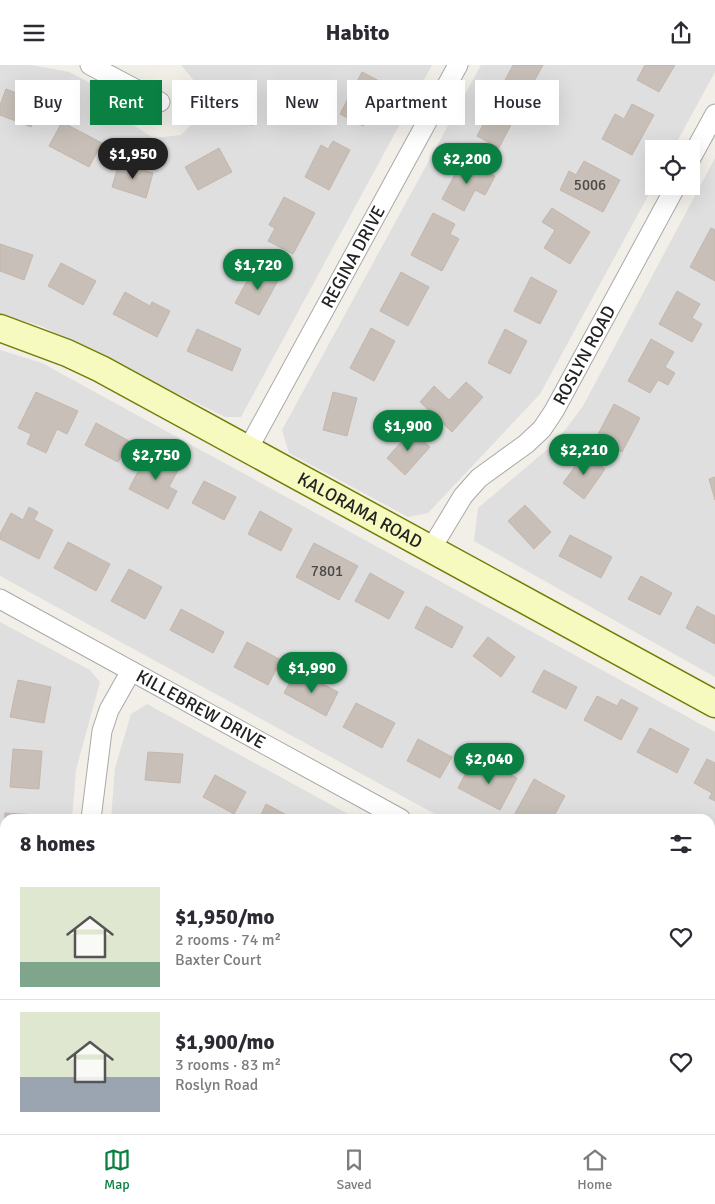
<!DOCTYPE html>
<meta charset="utf-8">
<style>
:root{--surface:#fff;--page:#f7f7f7;--text:#2b2b33;--muted:#7c7c81;--line:#e1e1e2;--accent:#0b8043}
body{margin:0;font-family:Signika,sans-serif;background:var(--page);color:var(--text);height:100vh;display:flex;flex-direction:column;font-size:19px;white-space:nowrap}
*{box-sizing:border-box;margin:0}
p{font-size:16px;color:var(--muted)}
.icon{flex:none;width:28px;height:28px;fill:none;stroke:currentColor;stroke-width:2;stroke-linecap:round;stroke-linejoin:round}
.map{position:relative;flex:1;overflow:hidden}
.drawer{position:absolute;left:0px;top:749px;width:715px;height:321px;display:flex;flex-direction:column;background:var(--surface);border-radius:15px 15px 0 0;box-shadow:0 5px 20px #0002}
.drawer>*{flex:none}
.top-card{position:absolute;left:15px;top:15px;width:685px;height:45px;display:flex;gap:10px}
.controls{position:absolute;left:645px;top:75px;display:grid;gap:10px}
.controls a{display:grid;place-items:center;width:55px;height:55px;border-radius:0px;background:var(--surface);box-shadow:0 5px 20px #0002;font-size:25px}
.price{position:absolute;translate:-50% -42px;padding:0 11px;border-radius:18px;background:var(--accent);color:#fff;font-size:16px;line-height:32px;filter:drop-shadow(0 1px 2px #0008)}
.price::after{content:'';position:absolute;left:50%;top:30px;width:15px;height:11px;margin-left:-8px;background:inherit;clip-path:polygon(0 0,100% 0,50% 100%)}
.price.active{background:#222;color:#fff}
ul{padding:0;list-style:none}
li{display:flex;align-items:center;gap:15px;height:125px;padding:0 20px}
li+li{border-top:1px solid var(--line)}
li span{display:grid;place-items:center;flex:none;width:140px;height:100px;border-radius:0px;color:#555}
li>.icon{margin-inline-start:auto}
span .icon{width:60px;height:60px;fill:#fffc;stroke-width:1}
li b{font-size:21px}
h2{display:flex;justify-content:space-between;align-items:center;height:60px;padding:0 20px;font-size:21px}
.tag{padding:0 18px;border-radius:0px;background:var(--surface);box-shadow:0 5px 20px #0002;font-size:18px;line-height:45px}
.tag.active{background:var(--accent);color:#fff}
header{display:flex;justify-content:space-between;align-items:center;height:65px;padding:0 20px;background:var(--surface);font-size:22px;font-weight:700}
.tabs{display:flex;justify-content:space-around;align-items:center;height:70px;border-top:1px solid var(--line);background:var(--surface);font-size:14px;color:var(--muted)}
.tabs a{display:grid;justify-items:center;gap:2px}
.tabs .active{color:var(--accent)}
.map>svg:first-child{display:block}
.residential{fill:#e0dfdf}
.building{fill:#c7bfb8;stroke:#c4b6ab}
.lines{fill:none;stroke-linecap:round;stroke-linejoin:round}
.street-casing{stroke:#a9a9a9;stroke-width:21}
.secondary-casing{stroke:#707d05;stroke-width:29}
.street{stroke:#fff;stroke-width:19}
.secondary{stroke:#f7fabf;stroke-width:26}
.labels{text-anchor:middle;dominant-baseline:central;stroke-width:4.5;stroke-linejoin:round;paint-order:stroke}
.number-label{font-size:15px;fill:#4b4948}
.street-label{font-size:18px;fill:#222;stroke:#fff}
</style>
<header><svg class="icon" aria-label="menu" viewBox="0 0 24 24"><path d="M4 6h16M4 12h16M4 18h16"/></svg>Habito<svg class="icon" aria-label="share" viewBox="0 0 24 24"><path d="M12 15V3M7 8l5-5 5 5M5 13v7h14v-7"/></svg></header>
<div class="map">
<svg width="715" height="1069" viewBox="0 0 715 1069">
<rect width="100%" height="100%" fill="#f2efe9"/>
<path class="residential" d="M0 0H32L69 7 114 30 132 59 153 73 181 70 198 53 201 24 181 0H174H432L241 352H225L41 261 0 249Z
M481 0H715V7L673 84H654V120L540 329 428 448 408 452 289 388 282 365Z
M715 93V612L474 476 478 443 556 377 583 341Z
M0 285 42 298 715 667V902L710 899V754H444L0 511Z
M0 557 90 605 100 617 76 705 72 754H5V1055L0 1051Z
M147 639 357 754H111L115 703 131 649Z
M710 947 715 950V1069H338L331 1065H710Z
M17 1065H251L259 1069H21Z"/>
<path class="building" d="M513 0H543L526 31 503 19Z
M645 0H675L659 27 637 15Z
M362 7 385 19 363 61 340 49Z
M230 23H255L254 60 229 59Z
M6 24 40 37 31 62 0 50V40Z
M495 37 517 48 499 83 477 71Z
M632 39 654 50 632 90 602 74 615 49 624 54Z
M62 57 102 78 89 102 49 81Z
M333 76 350 85 329 125 305 112 321 80 328 84Z
M219 83 232 107 198 125 185 102Z
M463 94 495 111 485 130 475 125 464 146 442 134Z
M584 96 620 115 603 147 560 125 569 106 576 110Z
M119 98 153 108 146 133 112 122Z
M284 132 315 148 293 189 268 176 275 163 269 160Z
M552 143 590 167 570 199 544 183 555 165 542 157Z
M433 148 455 159 450 169 459 174 442 206 411 190Z
M711 163 715 165V216L690 202Z
M0 179 33 190 24 215 0 206Z
M61 198 96 216 83 240 48 221Z
M263 203 280 212 259 250 235 238 252 207 259 211Z
M401 207 429 222 408 261 380 246Z
M531 212 557 226 540 259 514 246Z
M677 226 700 239 692 253 702 259 692 277 659 259Z
M125 227 150 241 152 237 170 246 157 272 113 249Z
M371 263 395 276 374 316 350 303Z
M197 264 241 284 232 306 187 286Z
M505 264 527 276 510 309 488 298Z
M651 274 674 287 665 302 675 308 668 320 658 315 650 328 628 316Z
M466 317 483 332 452 367 420 337 434 321 449 335Z
M36 327 78 346 67 369 57 364 46 388 27 379 31 369 18 363Z
M333 327 357 333 347 371 323 365Z
M614 339 640 353 622 387 596 373Z
M96 358 129 376 118 397 85 380Z
M412 365 430 382 405 410 387 393Z
M148 387 179 403 169 422 177 426 168 444 129 424Z
M584 389 605 404 584 434 563 418Z
M715 412V435L709 414Z
M204 416 236 432 224 455 192 438Z
M525 440 551 467 534 484 508 456Z
M29 442 38 447 34 455 53 465 39 494 0 474V469L11 448 23 455Z
M260 446 292 464 281 486 248 469Z
M570 470 612 492 601 513 559 491Z
M68 477 110 499 96 526 54 503Z
M314 478 358 501 339 535 296 512Z
M129 504 162 522 145 554 111 536Z
M370 508 404 527 389 554 355 536Z
M641 511 672 528 660 550 628 534Z
M426 541 463 562 452 583 415 563Z
M697 541 715 551V579L686 563Z
M181 544 224 567 213 588 170 565Z
M488 572 515 592 501 612 473 591Z
M247 577 281 595 268 620 234 602Z
M544 605 577 622 566 644 532 627Z
M306 610 338 627 326 651 284 628 292 613 301 618Z
M18 615 51 622 44 658 10 652Z
M597 631 617 641 621 634 638 643 621 675 584 655Z
M356 638 395 658 382 683 343 662Z
M650 663 689 684 677 708 637 687Z
M418 674 452 692 440 713 407 696Z
M13 684 42 686 39 724 10 722Z
M148 687 183 689 180 718 145 715Z
M707 694 715 698V736L709 733 712 728 694 718Z
M490 699 517 713 500 745 458 723 469 702 484 710Z
M215 710 246 727 234 749 203 732Z
M534 714 565 731 555 749 564 754H512Z
M266 739 294 754H259Z
M5 748 37 750V754H5V784H3Z
M5 820V853L0 852Z
M710 823 715 825V864L710 861Z
M0 876H5V922H0Z
M715 994V1031L710 1028V1003Z
M114 1065H136L134 1069H121Z
M406 1065H458L456 1069H413Z"/>
<g class="lines">
<defs>
<g id="street">
<path d="M90 0 160 37"/>
<path d="M691 93 715 49"/>
<path id="s1" d="M248 384 458 0"/>
<path id="s2" d="M431 484 463 431 479 413 526 379 542 364 554 346 676 121"/>
<path id="s3" d="M0 534 401 754"/>
<path d="M91 754 102 666 109 645 131 606"/>
<path d="M710 923 715 926"/>
<path d="M288 1065 296 1069"/>
</g>
<g id="secondary">
<path id="s4" d="M0 263 67 288 101 304 715 639"/>
</g>
</defs>
<use href="#street" class="street-casing"/>
<use href="#secondary" class="secondary-casing"/>
<use href="#street" class="street"/>
<use href="#secondary" class="secondary"/>
</g>
<g class="labels">
<g class="number-label">
<text x="590" y="120">5006</text>
<text x="327" y="506">7801</text>
</g>
<g class="street-label">
<text stroke="none"><textPath href="#s1" startOffset="219">REGINA DRIVE</textPath></text>
<text stroke="none"><textPath href="#s2" startOffset="251">ROSLYN ROAD</textPath></text>
<text stroke="none"><textPath href="#s4" startOffset="404">KALORAMA ROAD</textPath></text>
<text stroke="none"><textPath href="#s3" startOffset="229">KILLEBREW DRIVE</textPath></text>
</g>
</g>
</svg>
<div class="controls">
<a><svg class="icon" aria-label="locate" viewBox="0 0 24 24"><circle cx="12" cy="12" r="6"/><path d="M12 2v4M12 18v4M2 12h4M18 12h4"/></svg></a>
</div>
<b class="price active" style="left:133px;top:115px">$1,950</b>
<b class="price" style="left:467px;top:120px">$2,200</b>
<b class="price" style="left:258px;top:226px">$1,720</b>
<b class="price" style="left:408px;top:387px">$1,900</b>
<b class="price" style="left:584px;top:411px">$2,210</b>
<b class="price" style="left:156px;top:416px">$2,750</b>
<b class="price" style="left:312px;top:629px">$1,990</b>
<b class="price" style="left:489px;top:720px">$2,040</b>
<div class="top-card">
<a class="tag">Buy</a>
<a class="tag active">Rent</a>
<a class="tag">Filters</a>
<a class="tag">New</a>
<a class="tag">Apartment</a>
<a class="tag">House</a>
</div>
<section class="drawer">
<h2>8 homes<svg class="icon" aria-label="filters" viewBox="0 0 24 24"><path d="M4 7h16M4 17h16"/><circle cx="9" cy="7" r="2"/><circle cx="15" cy="17" r="2"/></svg></h2>
<ul>
<li><span style="background:linear-gradient(#dfe7d0 75%,#7fa58c 0)"><svg class="icon" aria-label="home" viewBox="0 0 24 24"><path d="M3 11l9-7 9 7M6 9v11h12V9"/></svg></span><div><b>$1,950/mo</b><p>2 rooms · 74 m²</p><p>Baxter Court</p></div><svg class="icon" aria-label="heart" viewBox="0 0 24 24"><path d="M12 20l-8-8c-3-5 5-10 8-4 3-6 11-1 8 4z"/></svg></li>
<li><span style="background:linear-gradient(#dfe7d0 65%,#9aa5b1 0)"><svg class="icon" aria-label="home" viewBox="0 0 24 24"><path d="M3 11l9-7 9 7M6 9v11h12V9"/></svg></span><div><b>$1,900/mo</b><p>3 rooms · 83 m²</p><p>Roslyn Road</p></div><svg class="icon" aria-label="heart" viewBox="0 0 24 24"><path d="M12 20l-8-8c-3-5 5-10 8-4 3-6 11-1 8 4z"/></svg></li>
</ul>
</section>
</div>
<nav class="tabs">
<a class="active"><svg class="icon" aria-label="map" viewBox="0 0 24 24"><path d="M3 6l6-2 6 2 6-2v14l-6 2-6-2-6 2zM9 4v14M15 6v14"/></svg>Map</a>
<a><svg class="icon" aria-label="saved" viewBox="0 0 24 24"><path d="M7 4h10v16l-5-4-5 4z"/></svg>Saved</a>
<a><svg class="icon" aria-label="home" viewBox="0 0 24 24"><path d="M3 11l9-7 9 7M6 9v11h12V9"/></svg>Home</a>
</nav>
